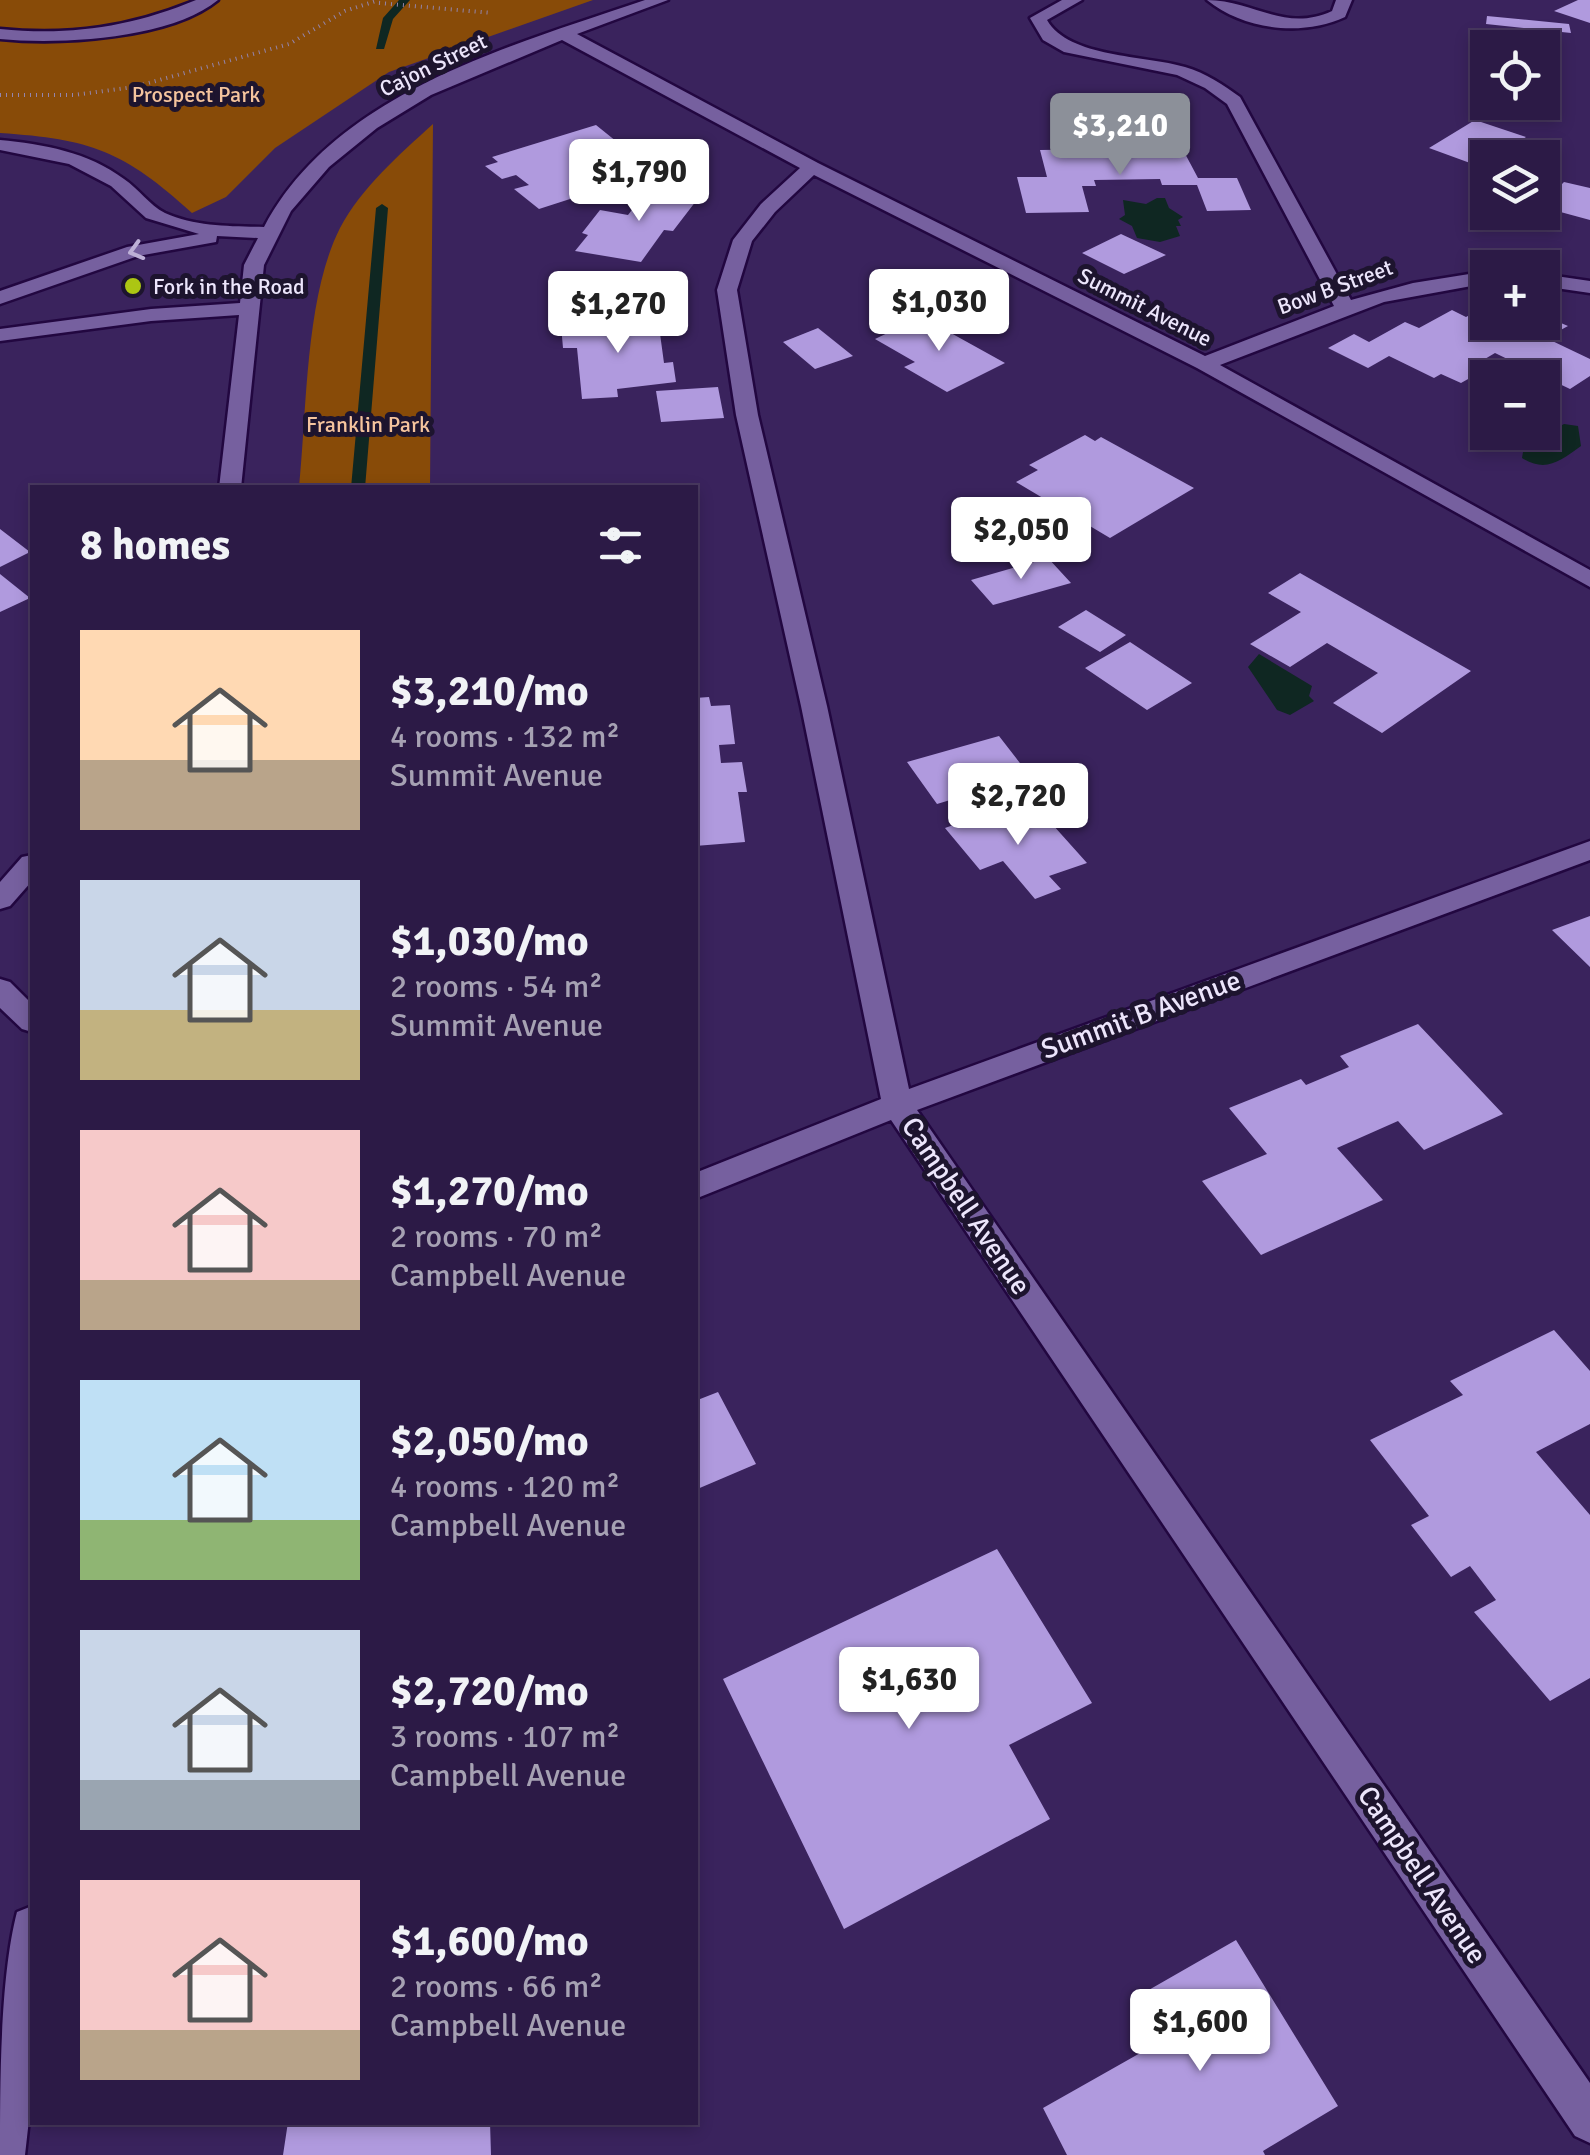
<!DOCTYPE html>
<meta charset="utf-8">
<style>
:root{--surface:#2c1a46;--page:#382751;--text:#f1f3f6;--muted:#a6a1b3;--line:#48385f;--accent:#8c9099}
body{margin:0;font-family:Signika,sans-serif;background:var(--page);color:var(--text);height:100vh;display:flex;flex-direction:column;font-size:38px;white-space:nowrap}
*{box-sizing:border-box;margin:0}
p{font-size:32px;color:var(--muted)}
.icon{flex:none;width:55px;height:55px;fill:none;stroke:currentColor;stroke-width:2;stroke-linecap:round;stroke-linejoin:round}
.map{position:relative;flex:1;overflow:hidden}
.drawer{position:absolute;left:30px;top:485px;width:668px;height:1640px;display:flex;flex-direction:column;background:var(--surface);border-radius:0px;box-shadow:0 5px 15px #0003,0 0 0 2px var(--line)}
.drawer>*{flex:none}
.fabs{position:absolute;left:1470px;top:30px;display:grid;gap:20px}
.fabs a{display:grid;place-items:center;width:90px;height:90px;border-radius:0px;background:var(--surface);box-shadow:0 5px 15px #0003,0 0 0 2px var(--line);font-size:50px}
.price{position:absolute;translate:-50% -85px;padding:0 22px;border-radius:10px;background:#fff;color:#222;font-size:32px;line-height:65px;filter:drop-shadow(0 2px 5px #0008)}
.price::after{content:'';position:absolute;left:50%;top:60px;width:30px;height:22px;margin-left:-15px;background:inherit;clip-path:polygon(0 0,100% 0,50% 100%)}
.price.active{background:var(--accent);color:#fff}
ul{padding:0;list-style:none}
li{display:flex;align-items:center;gap:30px;height:250px;padding:0 50px}
li span{display:grid;place-items:center;flex:none;width:280px;height:200px;border-radius:0px;color:#555}
li>.icon{margin-inline-start:auto}
span .icon{width:120px;height:120px;fill:#fffc;stroke-width:1}
li b{font-size:42px}
h2{display:flex;justify-content:space-between;align-items:center;height:120px;padding:0 50px;font-size:42px}
.map>svg:first-child{display:block}
.green{fill:#884b08}
.water{fill:#0f2722}
.lines{fill:none;stroke-linecap:round;stroke-linejoin:round}
.stream{fill:#0f2722;fill-rule:evenodd}
.building{fill:#b09ade}
.minor-casing{stroke:#220740;stroke-width:5}
.path{stroke:#9485ac;stroke-width:4;stroke-dasharray:1 5;stroke-linecap:butt}
.minor{fill:#76609f;fill-rule:evenodd}
.oneway{stroke:#bdb0d6}
.poi-dot{fill:#acc613;stroke:#1d142e;stroke-width:4}
.labels{text-anchor:middle;dominant-baseline:central;stroke-width:10;stroke-linejoin:round;paint-order:stroke}
.far-street-label{font-size:22px;fill:#ece5fb;stroke:#1d142e}
.far-park-label{font-size:22px;fill:#f5c49e;stroke:#1d142e}
.far-poi-label{font-size:22px;fill:#ece5fb;stroke:#1d142e;text-anchor:start}
.street-label{font-size:28px;fill:#ece5fb;stroke:#1d142e}
</style>
<div class="map">
<svg width="1590" height="2155" viewBox="0 0 1590 2155">
<rect width="100%" height="100%" fill="#3a235d"/>
<path class="green" d="M0 0H593L389 72 275 148 226 197 192 213C124 151 91 139 0 133Z
M433 124 430 487H299C307 410 305 297 340 228 362 187 399 155 433 124Z"/>
<path class="water" d="M1157 198H1165L1169 208 1183 217 1178 220 1181 226H1176L1180 236 1160 242 1137 238 1132 226 1119 219 1125 215 1123 200 1146 204Z
M1564 424 1578 426 1581 446C1560 461 1546 473 1522 458L1524 446Z
M1259 654 1312 686 1309 696 1314 701 1290 715 1277 710 1248 667Z"/>
<g class="lines">
<path class="stream" d="M399 0H410L393 19 384 49H376L383 18Z
M382 204 388 208 365 488H351L376 208Z"/>
</g>
<path class="building" d="M1578 0H1590V23L1554 11Z
M1487 16 1569 24 1571 33 1486 24Z
M1475 120 1526 137 1495 158H1488L1481 167 1429 148Z
M596 125 632 154 574 173 598 190 539 209 514 189 529 185 516 175 502 179 485 166 498 162 492 157Z
M1182 148 1198 178H1237L1251 210 1207 211 1197 185H1162L1160 179 1094 180 1096 186H1082L1089 212 1026 213 1017 177H1047L1040 150Z
M666 182 706 188 673 231 664 230 641 262 575 251 588 235 582 233 600 210 628 215 638 202 650 203Z
M1564 182 1590 188V220L1542 207V183L1559 187Z
M1121 234 1166 255 1124 274 1082 253Z
M1488 305V322H1542V315L1568 326 1546 338 1590 359V376L1570 389 1495 353 1468 369 1477 374 1461 383 1441 374 1434 378 1389 356 1368 368 1328 348 1354 334 1369 342 1405 322 1419 328 1452 310 1466 317Z
M923 316 931 322 1005 363 947 392 904 367 915 362 875 339Z
M658 319 664 363 673 362 676 382 617 389 618 397 582 399 577 348H563L561 325Z
M818 328 853 356 815 369 783 342Z
M718 387 724 418 661 422 656 391Z
M1085 435 1095 441 1101 437 1194 488 1110 538 1016 482 1038 470 1029 465Z
M0 529 30 552 0 567Z
M1048 558 1071 583 993 605 971 580Z
M1300 573 1471 671 1382 733 1333 703 1378 673 1327 643 1290 667 1250 644 1301 612 1268 593Z
M0 574 30 598 0 612Z
M1086 610 1126 635 1100 652 1058 627Z
M1130 642 1192 683 1147 710 1085 668Z
M709 697 711 706 730 705 735 744 719 745 721 763 742 762 747 792H738L745 842 695 846V698Z
M999 736 1030 776 937 804 907 762Z
M1006 806 1022 823 1044 815 1087 863 1049 876 1061 889 1035 899 1003 861 980 870 945 828Z
M1590 916V967L1552 930Z
M1418 1024 1503 1114 1424 1150 1398 1121 1337 1148 1383 1200 1261 1255 1202 1181 1267 1154 1229 1108 1301 1079 1306 1085 1349 1067 1340 1056Z
M1554 1330 1590 1371V1424L1536 1452 1590 1515V1678L1550 1701 1474 1612 1496 1600 1470 1566 1451 1577 1411 1525 1429 1516 1370 1440 1463 1395 1450 1381Z
M718 1392 756 1464 695 1490V1401Z
M997 1549 1092 1703 1009 1745 1050 1819 844 1929 723 1679Z
M1236 1940 1338 2106 1263 2151 1265 2155H1067L1043 2108 1165 2039 1140 1995Z
M288 2122H490L491 2155H283Z"/>
<g class="lines">
<defs>
<path id="minor" d="M196 0H218C171 39 59 45 0 39V29C70 36 131 27 196 0Z
M645 0H668L577 34 818 163 1205 356 1334 306 1227 104 1205 88 1177 75 1064 52 1043 40 1030 18 1062 0H1082L1047 20C1069 58 1145 55 1185 67 1206 73 1223 85 1240 97L1351 300 1413 283 1488 271V283L1384 302 1220 365 1590 570V587L1197 368 814 175 775 212 752 241 737 290 758 415 827 706 909 1089 1590 841V860L917 1110 1590 2083V2143L1575 2136 891 1120 695 1199V1173L881 1099 801 706 736 415 717 290 733 240 761 204 800 168 562 40 431 95 377 128 329 167 291 211 264 265 241 488H219L239 315 151 321 0 341V329L151 309 240 303 244 265 258 238 217 236 216 242 138 256 0 304V291L127 247 199 234 146 218 111 186 69 164 0 150V140C43 144 88 152 124 179 139 189 149 205 165 213 196 227 231 226 264 227 335 92 511 46 645 0Z
M1207 0C1253 0 1285 33 1332 11L1336 0H1352L1345 17C1302 37 1244 30 1207 0Z
M1542 274 1590 281V293L1542 286Z
M32 855V881L10 906 0 909V882L22 857Z
M0 979 10 982 32 1004V1032L22 1029 0 1008Z
M32 1906V2093L25 2155H0C0 2084 0 1977 17 1912Z"/>
</defs>
<use href="#minor" class="minor-casing"/>
<path class="path" d="M379 3 492 13
M0 95H74L134 87 289 44 345 11 379 0"/>
<use href="#minor" class="minor"/>
</g>
<defs><path id="oneway-chevron" d="M-2-3.5L2.5 0L-2 3.5" fill="none" stroke-width="1.6" stroke-linecap="round" stroke-linejoin="round" transform="scale(2.5)"/></defs>
<use class="oneway" href="#oneway-chevron" transform="translate(136 251) rotate(164)"/>
<circle class="poi-dot" cx="133" cy="286" r="10"/>
<g class="labels">
<g class="far-street-label">
<text transform="translate(433 65) rotate(-26)">Cajon Street</text>
<text transform="translate(1335 287) rotate(-20)">Bow B Street</text>
<text transform="translate(1145 307) rotate(27)">Summit Avenue</text>
</g>
<g class="far-park-label">
<text x="196" y="94">Prospect Park</text>
<text x="368" y="424">Franklin Park</text>
</g>
<g class="far-poi-label">
<text x="153" y="286">Fork in the Road</text>
</g>
<g class="street-label">
<text transform="translate(1141 1015) rotate(-20)">Summit B Avenue</text>
<text transform="translate(966 1206) rotate(56)">Campbell Avenue</text>
<text transform="translate(1422 1875) rotate(56)">Campbell Avenue</text>
</g>
</g>
</svg>
<div class="fabs">
<a><svg class="icon" aria-label="locate" viewBox="0 0 24 24"><circle cx="12" cy="12" r="6"/><path d="M12 2v4M12 18v4M2 12h4M18 12h4"/></svg></a>
<a><svg class="icon" aria-label="layers" viewBox="0 0 24 24"><path d="M12 4l9 5-9 5-9-5zM3 14l9 5 9-5"/></svg></a>
<a>+</a>
<a>−</a>
</div>
<b class="price active" style="left:1120px;top:178px">$3,210</b>
<b class="price" style="left:639px;top:224px">$1,790</b>
<b class="price" style="left:939px;top:354px">$1,030</b>
<b class="price" style="left:618px;top:356px">$1,270</b>
<b class="price" style="left:1021px;top:582px">$2,050</b>
<b class="price" style="left:1018px;top:848px">$2,720</b>
<b class="price" style="left:909px;top:1732px">$1,630</b>
<b class="price" style="left:1200px;top:2074px">$1,600</b>
<section class="drawer">
<h2>8 homes<svg class="icon" aria-label="filters" viewBox="0 0 24 24"><path d="M4 7h16M4 17h16"/><circle cx="9" cy="7" r="2"/><circle cx="15" cy="17" r="2"/></svg></h2>
<ul>
<li><span style="background:linear-gradient(#ffd9b3 65%,#b9a48a 0)"><svg class="icon" aria-label="home" viewBox="0 0 24 24"><path d="M3 11l9-7 9 7M6 9v11h12V9"/></svg></span><div><b>$3,210/mo</b><p>4 rooms · 132 m²</p><p>Summit Avenue</p></div></li>
<li><span style="background:linear-gradient(#c9d6e8 65%,#c2b280 0)"><svg class="icon" aria-label="home" viewBox="0 0 24 24"><path d="M3 11l9-7 9 7M6 9v11h12V9"/></svg></span><div><b>$1,030/mo</b><p>2 rooms · 54 m²</p><p>Summit Avenue</p></div></li>
<li><span style="background:linear-gradient(#f6c9c9 75%,#b9a48a 0)"><svg class="icon" aria-label="home" viewBox="0 0 24 24"><path d="M3 11l9-7 9 7M6 9v11h12V9"/></svg></span><div><b>$1,270/mo</b><p>2 rooms · 70 m²</p><p>Campbell Avenue</p></div></li>
<li><span style="background:linear-gradient(#bfe0f5 70%,#8fb573 0)"><svg class="icon" aria-label="home" viewBox="0 0 24 24"><path d="M3 11l9-7 9 7M6 9v11h12V9"/></svg></span><div><b>$2,050/mo</b><p>4 rooms · 120 m²</p><p>Campbell Avenue</p></div></li>
<li><span style="background:linear-gradient(#c9d6e8 75%,#9aa5b1 0)"><svg class="icon" aria-label="home" viewBox="0 0 24 24"><path d="M3 11l9-7 9 7M6 9v11h12V9"/></svg></span><div><b>$2,720/mo</b><p>3 rooms · 107 m²</p><p>Campbell Avenue</p></div></li>
<li><span style="background:linear-gradient(#f6c9c9 75%,#b9a48a 0)"><svg class="icon" aria-label="home" viewBox="0 0 24 24"><path d="M3 11l9-7 9 7M6 9v11h12V9"/></svg></span><div><b>$1,600/mo</b><p>2 rooms · 66 m²</p><p>Campbell Avenue</p></div></li>
</ul>
</section>
</div>
